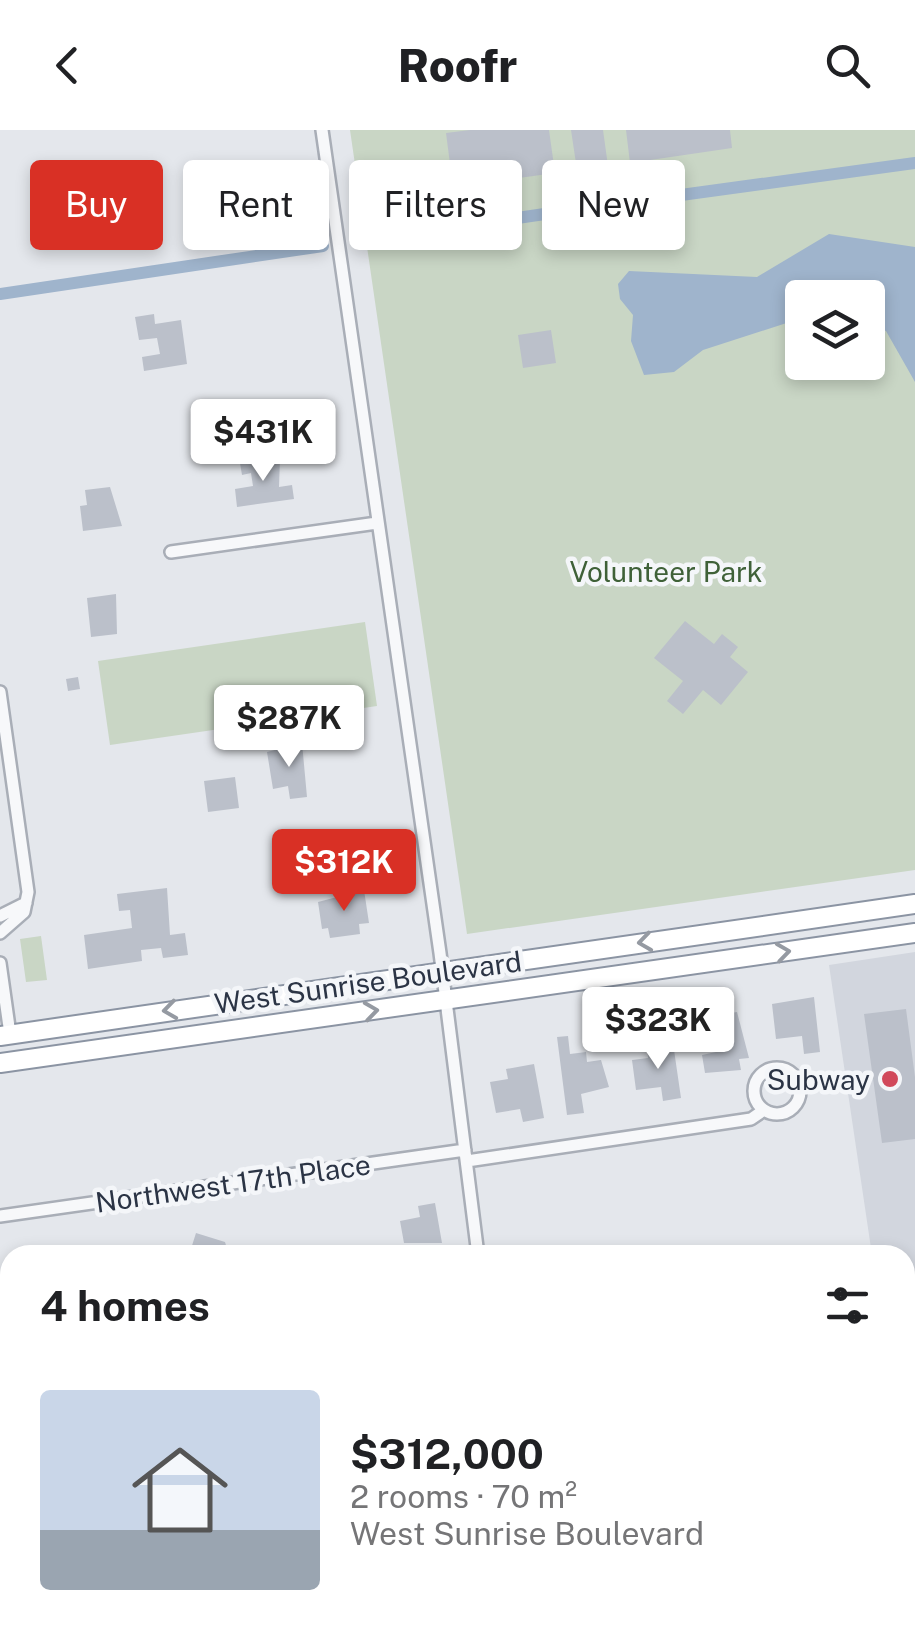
<!DOCTYPE html>
<meta charset="utf-8">
<style>
:root{--surface:#fff;--page:#f2f2f2;--text:#202124;--muted:#757577;--accent:#d93025}
body{margin:0;font-family:"Public Sans",sans-serif;background:var(--page);color:var(--text);height:100vh;display:flex;flex-direction:column;font-size:38px;white-space:nowrap}
*{box-sizing:border-box;margin:0}
p{font-size:32px;color:var(--muted)}
.icon{flex:none;width:55px;height:55px;fill:none;stroke:currentColor;stroke-width:2;stroke-linecap:round;stroke-linejoin:round}
.map{position:relative;flex:1;overflow:hidden}
.side{position:absolute;left:0px;top:1115px;width:915px;height:390px;display:flex;flex-direction:column;background:var(--surface);border-radius:30px 30px 0 0;box-shadow:0 5px 15px #0003}
.side>*{flex:none}
.banner{position:absolute;left:30px;top:30px;width:855px;height:90px;display:flex;gap:20px}
.buttons{position:absolute;left:785px;top:150px;display:grid;gap:20px}
.buttons a{display:grid;place-items:center;width:100px;height:100px;border-radius:10px;background:var(--surface);box-shadow:0 5px 15px #0003;font-size:50px}
.price{position:absolute;translate:-50% -85px;padding:0 22px;border-radius:10px;background:#fff;color:#222;font-size:32px;line-height:65px;filter:drop-shadow(0 2px 5px #0008)}
.price::after{content:'';position:absolute;left:50%;top:60px;width:30px;height:22px;margin-left:-15px;background:inherit;clip-path:polygon(0 0,100% 0,50% 100%)}
.price.active{background:var(--accent);color:#fff}
ul{padding:0;list-style:none}
li{display:flex;align-items:center;gap:30px;height:250px;padding:0 40px}
li span{display:grid;place-items:center;flex:none;width:280px;height:200px;border-radius:10px;color:#555}
li>.icon{margin-inline-start:auto}
span .icon{width:120px;height:120px;fill:#fffc;stroke-width:1}
li b{font-size:42px}
h2{display:flex;justify-content:space-between;align-items:center;height:120px;padding:0 40px;font-size:42px}
.chip{padding:0 35px;border-radius:10px;background:var(--surface);box-shadow:0 5px 15px #0003;font-size:35px;line-height:90px}
.chip.active{background:var(--accent);color:#fff}
header{display:flex;justify-content:space-between;align-items:center;height:130px;padding:0 40px;background:var(--surface);font-size:45px;font-weight:800}
.map>svg:first-child{display:block}
.built{fill:#d2d6de}
.green{fill:#c9d6c5;fill-rule:evenodd}
.water{fill:#9fb4cc}
.lines{fill:none;stroke-linecap:round;stroke-linejoin:round}
.canal{stroke:#9fb4cc;stroke-width:12}
.building{fill:#bbc0ca}
.minor-casing{stroke:#a9aeb7;stroke-width:16}
.trunk-casing{stroke:#8b94a3;stroke-width:22}
.minor{stroke:#f7f8fa;stroke-width:11}
.trunk{stroke:#fff;stroke-width:18}
.oneway{stroke:#959aa2}
.poi-dot{fill:#d1495b;stroke:#f4f6f9;stroke-width:4}
.labels{text-anchor:middle;dominant-baseline:central;stroke-width:9;stroke-linejoin:round;paint-order:stroke}
.park-label{font-size:28px;fill:#3f6138;stroke:#f4f6f9}
.street-label{font-size:28px;fill:#2b3445;stroke:#f4f6f9}
.poi-label{font-size:28px;fill:#2b3445;stroke:#f4f6f9;text-anchor:end}
</style>
<header><svg class="icon" aria-label="back" viewBox="0 0 24 24"><path d="M15 5l-7 7 7 7"/></svg>Roofr<svg class="icon" aria-label="search" viewBox="0 0 24 24"><circle cx="10" cy="10" r="6"/><path d="M15 15l6 6"/></svg></header>
<div class="map">
<svg width="915" height="1505" viewBox="0 0 915 1505">
<rect width="100%" height="100%" fill="#e4e7ec"/>
<path class="built" d="M915 822V1163L905 1164V1125H872L829 835Z"/>
<path class="green" d="M350 0H915V740L467 804ZM802 168H868V232H802Z
M365 492 377 576 110 615 98 531Z
M41 806 47 850 26 852 20 809Z"/>
<path class="water" d="M829 104 915 117V252L886 201 868 194V168H802V188L703 220 674 242 644 245 631 211 633 185 620 169 618 154 629 141 757 147Z"/>
<g class="lines">
<path class="canal" d="M579 79 915 33
M374 109 565 81
M0 164 323 116"/>
</g>
<path class="building" d="M470 0H549L555 43 453 57 446 3Z
M571 0H603L608 36 577 40Z
M626 0H730L732 18 630 33Z
M154 184 155 194 181 190 187 234 144 241 142 227 160 224 157 208 139 210 135 187Z
M551 200 556 233 523 238 518 205Z
M280 328 279 357 292 355 294 369 237 377 235 359 253 356 251 343 242 345 240 333Z
M110 357 122 396 83 401 80 376 87 375 85 360Z
M116 464 117 504 91 507 87 468Z
M685 491 714 514 722 504 738 517 730 527 748 542 721 575 703 560 683 584 667 571 683 551 654 528Z
M78 547 80 559 68 561 66 549Z
M302 613 307 667 290 669 288 656 273 659 267 622Z
M235 647 239 678 208 682 204 651Z
M167 758 170 805 185 803 188 825 163 828 161 818 141 820 142 831 88 839 84 805 132 798 130 780 119 781 117 764Z
M364 760 369 793 359 794 360 804 330 808 328 798 322 799 318 772Z
M814 867 820 922 804 924 802 906 776 909 772 874Z
M906 879 915 947V1009L882 1013 864 884Z
M737 882 749 928 739 929 741 940 705 943 702 925 716 922 714 908 703 910 700 888Z
M568 906 570 924 586 922 587 932 601 930 609 957 581 964 584 983 567 985 557 907Z
M673 913 681 968 663 971 661 957 636 960 632 930 648 928 647 917Z
M534 934 544 988 523 992 520 979 496 983 490 952 508 949 506 939Z
M435 1073 442 1113H404L400 1091 420 1087 418 1076Z
M196 1103 225 1112 229 1125H189Z
M10 1252V1290L5 1291 0 1253Z
M915 1389V1431L907 1433 905 1390Z
M4 1436 10 1477 0 1479V1437Z
M146 1495H199L201 1505H161L160 1499 147 1500Z"/>
<g class="lines">
<defs>
<path id="minor" d="M322 0 440 823 478 1125
M171 422 377 393
M0 562 28 762 24 782 0 803
M0 786 26 773
M0 833 10 904
M754 961a23 23 0 1 1 46 0a23 23 0 1 1-46 0Z
M467 1031 751 989 764 980
M0 1086 465 1020
M0 1205 10 1204
M905 1272 915 1270
M0 1395 10 1394
M905 1461 915 1459
M532 1495 533 1505
M601 1505 670 1495"/>
<path id="trunk" d="M0 906 915 774
M0 933 915 803"/>
</defs>
<use href="#minor" class="minor-casing"/>
<use href="#trunk" class="trunk-casing"/>
<use href="#minor" class="minor"/>
<use href="#trunk" class="trunk"/>
</g>
<defs><path id="oneway-chevron" d="M-2-3.5L2.5 0L-2 3.5" fill="none" stroke-width="1.6" stroke-linecap="round" stroke-linejoin="round" transform="scale(2.5)"/></defs>
<g class="oneway">
<use href="#oneway-chevron" transform="translate(645 812) rotate(172)"/>
<use href="#oneway-chevron" transform="translate(783 822) rotate(-8)"/>
<use href="#oneway-chevron" transform="translate(170 880) rotate(172)"/>
<use href="#oneway-chevron" transform="translate(371 881) rotate(-8)"/>
</g>
<circle class="poi-dot" cx="890" cy="949" r="10"/>
<g class="labels">
<g class="park-label">
<text x="666" y="441">Volunteer Park</text>
</g>
<g class="street-label">
<text transform="translate(368 852) rotate(-8)">West Sunrise Boulevard</text>
<text transform="translate(233 1053) rotate(-8)">Northwest 17th Place</text>
</g>
<g class="poi-label">
<text x="870" y="949">Subway</text>
</g>
</g>
</svg>
<div class="buttons">
<a><svg class="icon" aria-label="layers" viewBox="0 0 24 24"><path d="M12 4l9 5-9 5-9-5zM3 14l9 5 9-5"/></svg></a>
</div>
<b class="price" style="left:263px;top:354px">$431K</b>
<b class="price" style="left:289px;top:640px">$287K</b>
<b class="price active" style="left:344px;top:784px">$312K</b>
<b class="price" style="left:658px;top:942px">$323K</b>
<div class="banner">
<a class="chip active">Buy</a>
<a class="chip">Rent</a>
<a class="chip">Filters</a>
<a class="chip">New</a>
</div>
<section class="side">
<h2>4 homes<svg class="icon" aria-label="filters" viewBox="0 0 24 24"><path d="M4 7h16M4 17h16"/><circle cx="9" cy="7" r="2"/><circle cx="15" cy="17" r="2"/></svg></h2>
<ul>
<li><span style="background:linear-gradient(#c9d6e8 70%,#9aa5b1 0)"><svg class="icon" aria-label="home" viewBox="0 0 24 24"><path d="M3 11l9-7 9 7M6 9v11h12V9"/></svg></span><div><b>$312,000</b><p>2 rooms · 70 m²</p><p>West Sunrise Boulevard</p></div></li>
</ul>
</section>
</div>
